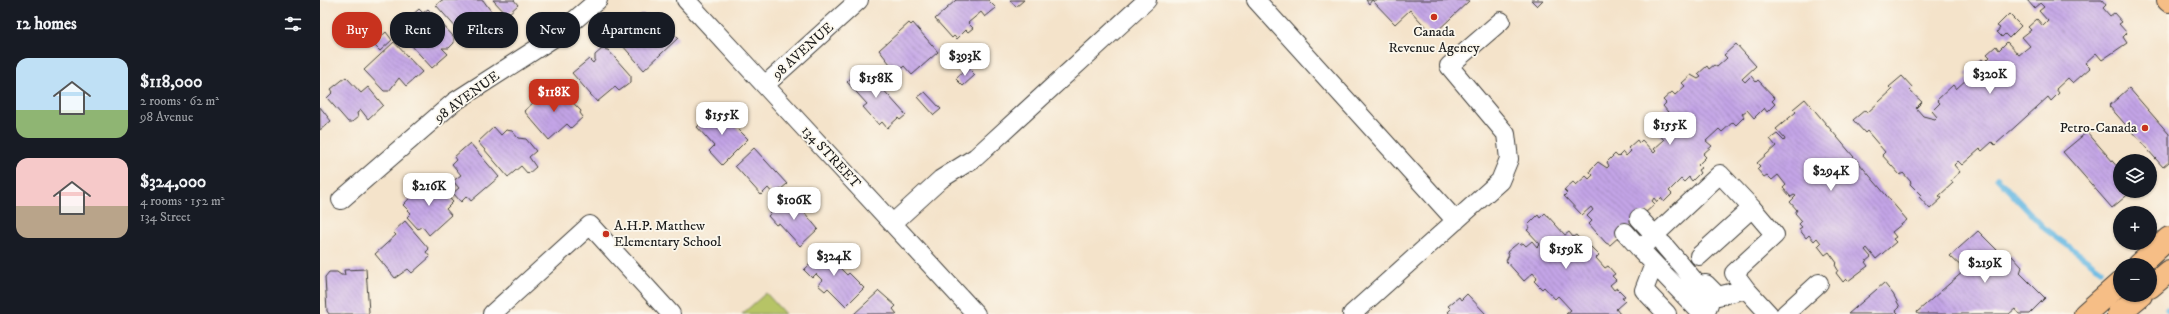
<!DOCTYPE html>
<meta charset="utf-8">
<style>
:root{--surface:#171b24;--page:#242831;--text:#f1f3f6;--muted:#9ea1a6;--accent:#c8321e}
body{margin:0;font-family:"IM FELL DW Pica",serif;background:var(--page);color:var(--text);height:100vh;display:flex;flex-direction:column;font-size:15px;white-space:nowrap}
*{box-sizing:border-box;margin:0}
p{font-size:13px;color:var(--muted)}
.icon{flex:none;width:22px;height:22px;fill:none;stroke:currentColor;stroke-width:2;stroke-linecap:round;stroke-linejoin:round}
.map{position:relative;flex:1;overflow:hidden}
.panel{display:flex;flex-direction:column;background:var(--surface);width:320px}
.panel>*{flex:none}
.hud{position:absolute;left:12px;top:12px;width:380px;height:36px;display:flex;gap:8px}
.controls{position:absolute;left:1793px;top:154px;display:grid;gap:8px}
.controls a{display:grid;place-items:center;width:44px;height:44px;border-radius:50%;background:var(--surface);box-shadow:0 1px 3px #0004;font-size:20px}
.price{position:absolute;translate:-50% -34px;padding:0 9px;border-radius:8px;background:#fff;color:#222;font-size:13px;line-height:26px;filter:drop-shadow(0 1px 2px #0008)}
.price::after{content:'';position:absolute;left:50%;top:24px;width:12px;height:9px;margin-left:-6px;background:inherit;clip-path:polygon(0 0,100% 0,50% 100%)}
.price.current{background:var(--accent);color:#fff}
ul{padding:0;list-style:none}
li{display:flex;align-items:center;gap:12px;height:100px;padding:0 16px}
li span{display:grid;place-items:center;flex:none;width:112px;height:80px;border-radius:12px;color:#555}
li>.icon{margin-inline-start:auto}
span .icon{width:48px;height:48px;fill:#fffc;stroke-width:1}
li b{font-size:17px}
h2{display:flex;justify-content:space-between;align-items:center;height:48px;padding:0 16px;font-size:17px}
.pill{padding:0 14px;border-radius:16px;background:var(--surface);box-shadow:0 1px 3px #0004;font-size:14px;line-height:36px}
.pill.current{background:var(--accent);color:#fff}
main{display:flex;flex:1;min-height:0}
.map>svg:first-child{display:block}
.pitch{fill:#b6c466;stroke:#697041}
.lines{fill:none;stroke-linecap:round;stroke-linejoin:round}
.stream{stroke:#68b9e3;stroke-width:5.5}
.building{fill:url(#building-back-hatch)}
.minor-casing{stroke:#3c3a36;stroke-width:20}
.major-casing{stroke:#3c3a36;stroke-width:24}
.minor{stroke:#fff;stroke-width:18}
.major{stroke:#f6be86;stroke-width:22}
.poi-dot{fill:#c8321e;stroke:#fbf7ec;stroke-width:1.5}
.labels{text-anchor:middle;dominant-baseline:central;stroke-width:3.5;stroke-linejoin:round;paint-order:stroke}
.poi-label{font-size:14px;fill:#1c1c1c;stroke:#fbf7ec}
.street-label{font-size:14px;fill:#1c1c1c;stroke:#fbf7ec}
</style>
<main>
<section class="panel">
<h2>12 homes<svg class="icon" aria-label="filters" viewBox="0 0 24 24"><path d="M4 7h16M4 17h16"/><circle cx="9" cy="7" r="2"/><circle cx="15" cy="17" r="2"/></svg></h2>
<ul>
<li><span style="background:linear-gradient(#bfe0f5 65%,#8fb573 0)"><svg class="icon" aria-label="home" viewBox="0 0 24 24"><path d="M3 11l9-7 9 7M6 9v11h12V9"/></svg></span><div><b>$118,000</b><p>2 rooms · 62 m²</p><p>98 Avenue</p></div></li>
<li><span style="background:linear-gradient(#f6c9c9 60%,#b9a48a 0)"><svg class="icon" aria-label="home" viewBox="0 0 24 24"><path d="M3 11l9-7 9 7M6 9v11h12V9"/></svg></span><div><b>$324,000</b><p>4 rooms · 152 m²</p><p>134 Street</p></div></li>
</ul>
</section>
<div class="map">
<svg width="1849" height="314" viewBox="0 0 1849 314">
<defs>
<pattern id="building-back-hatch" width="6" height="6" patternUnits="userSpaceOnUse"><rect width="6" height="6" fill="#c3a4e6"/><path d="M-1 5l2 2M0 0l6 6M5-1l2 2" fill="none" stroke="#9e85ba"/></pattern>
</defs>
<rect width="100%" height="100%" fill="#fbf7ec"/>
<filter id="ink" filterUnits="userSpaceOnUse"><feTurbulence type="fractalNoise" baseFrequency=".025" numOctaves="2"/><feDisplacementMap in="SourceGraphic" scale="8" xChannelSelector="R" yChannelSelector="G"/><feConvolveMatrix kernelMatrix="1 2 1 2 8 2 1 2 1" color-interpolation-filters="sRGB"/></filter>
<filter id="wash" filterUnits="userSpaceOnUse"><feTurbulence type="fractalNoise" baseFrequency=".012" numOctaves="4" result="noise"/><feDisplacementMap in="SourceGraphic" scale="16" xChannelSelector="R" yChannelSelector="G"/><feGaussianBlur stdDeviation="0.9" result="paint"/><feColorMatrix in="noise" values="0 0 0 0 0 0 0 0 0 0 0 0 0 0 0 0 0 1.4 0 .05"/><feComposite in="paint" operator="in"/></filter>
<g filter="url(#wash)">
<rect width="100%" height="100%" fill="#f4e3ca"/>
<path class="pitch" d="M446 293 465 314H422Z"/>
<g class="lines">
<path class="stream" d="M1677 178 1725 229 1781 270
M1847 309 1849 311"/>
</g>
<g id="blocks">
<path class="building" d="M122 0H163L173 14 145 38 116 5Z
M173 0H194L198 5 187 15Z
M636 0H668L676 8 665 17 661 12 648 23 653 28 648 32 646 30 637 39 634 36 632 38 615 19Z
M690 0H704L696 7Z
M1046 0H1150L1113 35 1090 10 1075 24 1052 0 1049 4Z
M1211 0H1223L1217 6Z
M1707 0H1782L1786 5 1783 8 1790 16 1794 13 1802 22 1799 24 1807 33 1803 37 1807 43 1782 60 1776 53 1765 63 1770 68 1753 83 1748 78 1736 89 1739 93 1731 101 1728 97 1675 145 1672 142 1662 151 1660 149 1642 165 1638 161 1634 165 1640 172 1631 180 1633 183 1619 196 1622 198 1610 209 1599 197 1601 195 1590 184 1591 182 1583 173 1580 175 1562 155 1565 152 1547 131 1545 133 1533 120 1545 110 1547 113 1572 90 1569 87 1582 76 1593 88 1590 91 1602 102 1596 108 1603 116 1615 119 1617 117 1612 111 1620 103 1617 100 1633 85 1636 89 1649 77 1645 74 1662 59 1665 62 1670 57 1667 54 1676 46 1679 50 1687 42 1699 55 1710 46 1702 37 1711 30 1708 27 1717 19 1723 26 1728 21 1719 11 1724 7 1720 3 1714 8Z
M99 9 103 13 108 9 134 37V43L129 48H122L128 54 112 68 81 34 94 22 90 17Z
M321 14H328L339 27 345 26 358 38 324 70 295 37 310 24 314 29 316 26 315 18Z
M1689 14 1701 26 1689 38 1685 34 1682 37 1677 32 1680 28 1677 26Z
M589 23 591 25 593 23 618 52 592 75 584 66 577 73 559 50Z
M66 32 72 40 60 51 53 44Z
M74 42 102 72 86 86 79 78 69 91H64L44 70Z
M1416 44 1436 66 1422 79 1425 82 1431 76 1436 82 1438 80 1455 98 1452 101 1455 104 1447 112 1444 108 1434 118 1427 110 1422 114 1424 117 1416 125 1413 122 1402 132 1399 129 1386 141 1392 146 1383 154 1386 157 1378 165 1381 168 1378 170 1380 173 1372 181 1369 177 1364 182 1361 179 1349 191 1352 194 1344 202 1341 198 1337 202 1334 198 1332 201 1335 204 1290 245 1286 243 1269 224 1272 221 1267 216 1273 210 1271 207 1262 215 1244 196 1247 193 1244 190 1253 182 1256 185 1266 176 1269 179 1273 175 1270 172 1271 169 1278 162 1287 168 1289 166 1287 162 1295 154 1298 157 1303 152 1306 156 1311 151 1308 148 1317 140 1319 143 1322 140 1334 153 1336 151 1334 149 1344 140 1332 126 1334 124 1332 121 1340 113 1343 116 1348 112 1343 106 1346 103 1343 100 1352 92 1355 95 1365 86 1362 83 1371 75 1378 79 1381 77 1378 74 1387 66 1389 69 1394 65 1397 67 1407 58 1404 55Z
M282 49 288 50 311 76V82L306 86 299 91 295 87 277 102 252 73 269 59 273 63 275 60V55Z
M543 67 586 115 580 120 578 118 567 128 562 122 559 125 543 107 547 104 527 82Z
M647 67 655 75 643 86 636 79Z
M26 77 41 93 48 87 63 105 48 119 41 110 37 113 38 117 32 122H28L7 98 13 92 11 89Z
M239 88 261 111 260 113 263 117 251 128 247 124 229 140 204 111 224 93 228 97Z
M1809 88 1849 134V162L1843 167 1789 106Z
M605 92 621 109 614 115 598 97Z
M1485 99 1587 220 1572 232 1576 237 1573 239 1576 242 1556 259 1547 248 1545 250 1551 257 1545 262 1548 266 1528 281 1526 279 1523 282 1516 273 1518 270 1515 265 1517 263 1509 252 1505 255 1498 246 1501 243 1497 238 1494 241 1489 235 1486 238 1479 229 1482 227 1479 224 1482 221 1475 213 1477 210 1470 202 1476 196 1474 195 1471 197 1463 188 1466 185 1458 175 1452 180 1447 175 1444 177 1437 169 1440 166 1437 163 1456 146 1450 139 1457 134 1464 141 1465 139 1456 129 1476 112 1473 109Z
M0 107 11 121 0 130Z
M398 109 428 139 402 165 389 151 394 146 377 127Z
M174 127 181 135 186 130 192 131 198 138 206 139 216 151 209 157 216 167 208 174 201 166 188 177 158 142Z
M1767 132 1800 170V191H1812L1792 208 1743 152Z
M150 143 179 177 151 201 147 196 141 202 133 193 139 188 133 181 141 175 132 164 136 160 134 157Z
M434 148 467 184 454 195 448 188 441 195 415 166Z
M110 177 133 202 126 209 131 215 109 235 102 226 98 229 87 217 91 213 83 205Z
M470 195 498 229 480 246 459 223 456 225 448 216Z
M1225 213 1245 235 1249 232 1253 237 1256 235 1263 243 1259 246 1262 252 1271 247 1279 255 1276 258 1285 268 1288 266 1295 274 1292 276 1296 280 1290 285 1294 290 1297 288 1305 296 1302 298 1305 301 1296 309 1300 314H1246L1251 310 1238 296 1235 299 1224 287 1222 289 1214 281 1217 278 1213 273 1204 281 1186 261 1189 255 1187 252 1198 243 1200 245 1203 243 1206 246 1212 241 1217 247 1220 244 1207 230 1210 228 1208 225 1218 215 1220 218Z
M85 221 109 249 106 252 110 257 92 273 88 269 75 278 55 254 76 235 73 232Z
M1658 231 1686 259 1692 256 1702 267 1700 273 1725 298 1709 314H1699L1695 309 1689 314H1598L1597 312 1645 270 1630 256Z
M507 248 520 262 517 265 527 275 529 273 544 288 526 306 508 288 505 291 498 285 502 280 496 274 492 278 484 270Z
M46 269 49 312 48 314H9L7 311 5 277 9 272H17L21 275H25L24 270Z
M1564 283 1573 294 1580 307 1576 311 1579 314H1528Z
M559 291 576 306 573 309 577 314H534Z
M1147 294 1166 314H1130L1128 312 1131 309 1128 306 1139 297 1141 300Z"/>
</g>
</g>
<g filter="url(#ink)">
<use href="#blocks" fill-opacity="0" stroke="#3c3a36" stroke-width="1"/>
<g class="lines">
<defs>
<path id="minor" d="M366 0 656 314
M936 0 1136 221
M445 85 539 0
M21 200 134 102 235 37 278 0
M1319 218 1330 230
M573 223 621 179 656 157 827 0
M1305 232 1320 249
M1343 244 1378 285 1379 293 1389 304 1386 311
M1379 256 1432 208 1455 235 1414 273 1426 289 1449 314
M1334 264 1324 290 1347 314
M1379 285 1386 284 1398 296 1426 289
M172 314 270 225 351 314
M1032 314 1180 181 1189 159 1186 134 1129 66 1181 21
M1382 314 1320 249 1400 174 1432 208
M1465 314 1499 283"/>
<path id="major" d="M1848 0 1849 1
M1819 265 1849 238
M1830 287 1849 271
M1765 314 1800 283
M1798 314 1821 295"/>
</defs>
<use href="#minor" class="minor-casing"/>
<use href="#major" class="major-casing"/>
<use href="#minor" class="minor"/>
<use href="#major" class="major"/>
</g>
</g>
<g class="poi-dot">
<circle cx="1114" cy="17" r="4"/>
<circle cx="1825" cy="128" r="4"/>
<circle cx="286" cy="234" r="4"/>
</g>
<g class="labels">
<g class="poi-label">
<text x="1114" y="32">Canada<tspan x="1114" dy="16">Revenue Agency</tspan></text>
<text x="1817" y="128" text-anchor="end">Petro-Canada</text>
<text x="294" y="226" text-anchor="start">A.H.P. Matthew<tspan x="294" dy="16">Elementary School</tspan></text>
</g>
<g class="street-label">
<text transform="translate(483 51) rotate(-42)">98 AVENUE</text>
<text transform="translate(147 97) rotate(-36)">98 AVENUE</text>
<text transform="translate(511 157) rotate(47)">134 STREET</text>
</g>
</g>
</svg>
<div class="controls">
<a><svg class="icon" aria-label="layers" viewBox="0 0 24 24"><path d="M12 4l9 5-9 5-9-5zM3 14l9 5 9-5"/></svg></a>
<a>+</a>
<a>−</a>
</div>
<b class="price" style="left:645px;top:77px">$393K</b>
<b class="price" style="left:1670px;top:95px">$320K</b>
<b class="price" style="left:556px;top:99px">$158K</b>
<b class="price current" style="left:234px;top:113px">$118K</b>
<b class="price" style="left:402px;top:136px">$155K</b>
<b class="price" style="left:1350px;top:146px">$155K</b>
<b class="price" style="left:1511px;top:192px">$294K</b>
<b class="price" style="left:109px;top:207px">$216K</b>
<b class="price" style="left:474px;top:221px">$106K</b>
<b class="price" style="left:1246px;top:270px">$159K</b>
<b class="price" style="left:514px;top:277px">$324K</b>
<b class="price" style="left:1665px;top:284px">$219K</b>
<div class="hud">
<a class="pill current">Buy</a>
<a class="pill">Rent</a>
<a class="pill">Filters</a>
<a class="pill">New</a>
<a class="pill">Apartment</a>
</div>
</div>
</main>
